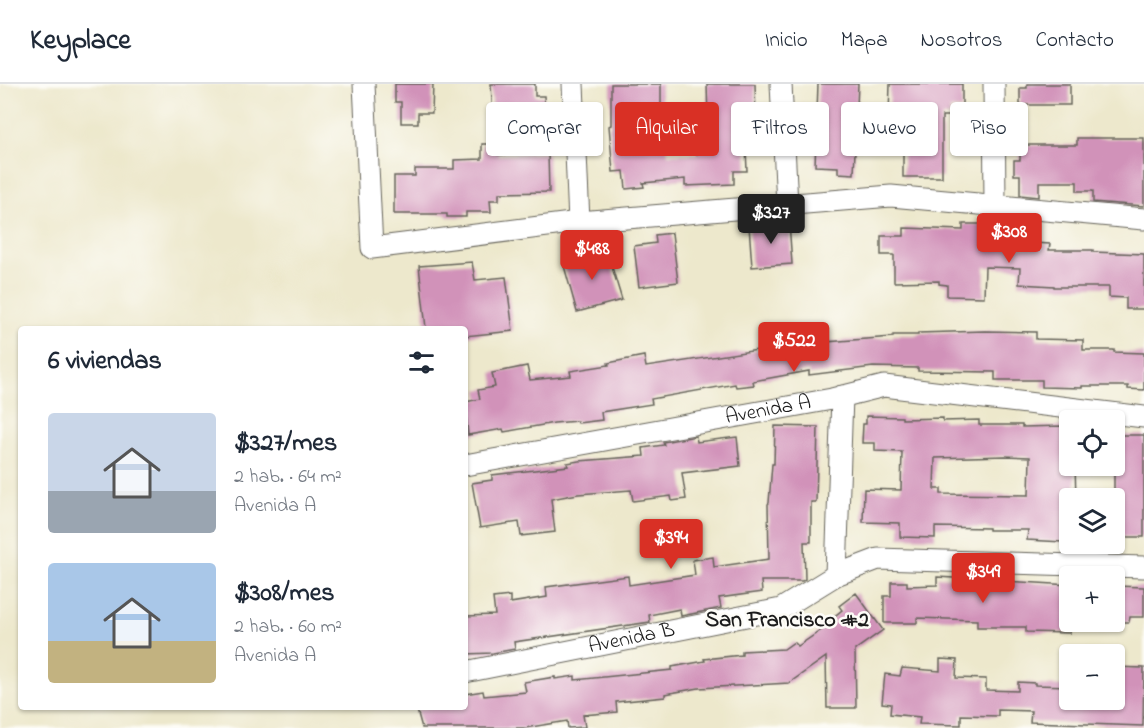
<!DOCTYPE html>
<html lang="es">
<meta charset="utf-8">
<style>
:root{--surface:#fff;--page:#f6f6f7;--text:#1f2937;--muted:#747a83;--line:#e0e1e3;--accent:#d93025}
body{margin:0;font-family:"Indie Flower",sans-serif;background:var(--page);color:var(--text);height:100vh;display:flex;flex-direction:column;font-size:22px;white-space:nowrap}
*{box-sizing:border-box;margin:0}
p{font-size:20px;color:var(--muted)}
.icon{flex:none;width:33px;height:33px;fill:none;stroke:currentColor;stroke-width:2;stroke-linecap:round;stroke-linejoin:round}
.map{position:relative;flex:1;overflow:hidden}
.sheet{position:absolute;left:18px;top:242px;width:450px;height:384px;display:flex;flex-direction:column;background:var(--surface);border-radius:6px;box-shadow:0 2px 4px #0004}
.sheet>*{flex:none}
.top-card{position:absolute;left:486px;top:18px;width:567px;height:54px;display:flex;gap:12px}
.fabs{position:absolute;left:1059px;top:326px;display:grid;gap:12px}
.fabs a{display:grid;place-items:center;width:66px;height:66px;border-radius:6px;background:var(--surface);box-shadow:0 2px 4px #0004;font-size:30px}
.price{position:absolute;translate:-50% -51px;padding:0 14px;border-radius:6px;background:var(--accent);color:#fff;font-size:20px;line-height:39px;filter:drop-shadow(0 2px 3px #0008)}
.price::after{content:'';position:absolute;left:50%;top:36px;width:18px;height:14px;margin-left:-9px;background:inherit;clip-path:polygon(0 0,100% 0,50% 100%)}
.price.on{background:#222;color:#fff}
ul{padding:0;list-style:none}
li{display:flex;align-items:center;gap:18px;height:150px;padding:0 30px}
li span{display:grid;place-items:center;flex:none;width:168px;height:120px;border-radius:6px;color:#555}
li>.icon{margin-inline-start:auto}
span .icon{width:72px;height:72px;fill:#fffc;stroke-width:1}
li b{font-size:26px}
h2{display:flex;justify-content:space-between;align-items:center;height:72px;padding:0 30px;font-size:26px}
.chip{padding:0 21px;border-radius:6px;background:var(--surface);box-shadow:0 2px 4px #0004;font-size:21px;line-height:54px}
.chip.on{background:var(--accent);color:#fff}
header{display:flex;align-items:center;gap:36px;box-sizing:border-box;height:84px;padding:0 30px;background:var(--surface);border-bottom:2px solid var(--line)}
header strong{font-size:28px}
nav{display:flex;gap:33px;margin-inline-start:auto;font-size:21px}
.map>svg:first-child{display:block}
.building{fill:#d192b9;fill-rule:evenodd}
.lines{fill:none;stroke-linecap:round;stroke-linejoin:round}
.street-casing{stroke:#65635a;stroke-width:23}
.street{stroke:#fff;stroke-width:21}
.labels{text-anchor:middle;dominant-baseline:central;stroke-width:5;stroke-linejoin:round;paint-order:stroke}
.street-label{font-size:21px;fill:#1c1c1c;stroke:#fdfcf7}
.neighbourhood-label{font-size:22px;font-weight:bold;fill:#1c1c1c;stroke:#fdfcf7}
</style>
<header>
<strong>Keyplace</strong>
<nav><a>Inicio</a><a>Mapa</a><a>Nosotros</a><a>Contacto</a></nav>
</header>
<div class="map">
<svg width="1144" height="644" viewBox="0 0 1144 644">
<rect width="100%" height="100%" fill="#fdfcf7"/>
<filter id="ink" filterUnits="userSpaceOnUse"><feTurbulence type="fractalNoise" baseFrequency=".0167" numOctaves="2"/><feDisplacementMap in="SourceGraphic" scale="12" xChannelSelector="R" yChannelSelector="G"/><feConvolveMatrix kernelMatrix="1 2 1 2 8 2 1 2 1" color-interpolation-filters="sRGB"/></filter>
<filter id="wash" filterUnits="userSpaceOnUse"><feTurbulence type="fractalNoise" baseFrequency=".008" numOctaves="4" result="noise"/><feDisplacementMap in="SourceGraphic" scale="24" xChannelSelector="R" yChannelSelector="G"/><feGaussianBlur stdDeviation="1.35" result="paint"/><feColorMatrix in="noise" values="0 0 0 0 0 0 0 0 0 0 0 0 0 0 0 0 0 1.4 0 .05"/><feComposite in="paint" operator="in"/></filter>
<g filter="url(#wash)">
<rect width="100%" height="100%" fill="#ede8cc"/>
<g id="blocks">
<path class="building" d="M395 0H433L432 29H418V39H401V18H395Z
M491 0H535V12H544L545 30 493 33Z
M611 0H661V36H664L668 70H697L696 49H705V36L708 35 707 0H755L756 34 768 33 769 63 746 64 747 87H734V100L685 102V95L643 99 644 103 626 105 624 87 613 88 609 42 611 41Z
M818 0H858L854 90 838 89V83L815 82Z
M890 0H962V25H950V32H942V93H903V49H894L893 31H889Z
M1027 0H1070V21H1020V4H1027Z
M1077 54H1144V122L1093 118V107H1077V98H1039V113L1020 111V91H1014V76H1020V61H1077Z
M482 60H498V71L548 69 549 108 499 109V116H490L491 128H466V133H447V130H394V92H415V85H454V76L482 75Z
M789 138 792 180 752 183 749 142Z
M963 140H985V162L1033 164V159L1050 160 1049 166H1093V168L1144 170V225H1126V214L1109 213V203H1054V202L1019 200 1020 184 985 183 984 213 947 212V201L939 200V197L894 198V171H881V152H904V144L963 146Z
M672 149 678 198 639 203 634 162 656 159 655 151Z
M591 166 593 174 608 170 622 216 577 228 564 182 569 180 567 172Z
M472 178 475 196 506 193 513 247 465 252V244H426L419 182Z
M985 247 1036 248V255L1083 256V266H1114V268L1144 269V306L1128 305V302H1082V304L1042 303V296H995V288L918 287V284L873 283 809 291V287L753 297 754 301 736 303 735 300 651 315 652 320 601 328 602 336 578 339 577 337 554 339 504 348 503 345 468 351 465 318 480 315 478 306 495 303 492 289 527 282 530 296 571 292 570 287 609 281 608 279 644 272 646 283 798 260 893 253V251H918V249Z
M866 332 902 333V335L943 334V337L979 336V341H1022V343L1064 342V362H1070V381H1075L1076 414H1070V444H1064L1063 458 1027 456 1028 446H989V444L935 443V454L900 453V439L863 438 864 405 901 406 902 368 875 367V359H862L863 340H866ZM1005 372 1030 373 1029 411 941 410V405H934L935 374Z
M775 342 818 343 816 418H811V458H804L805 495 802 497H761L762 508 719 514 721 524 681 532 680 525 649 531 650 538 514 558 515 565 493 569 465 570V532L495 531 493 514 510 512V519L547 513 546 503 628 492 629 501 695 491 693 476 713 473 714 483 769 475 768 420 769 419 772 380H774Z
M1114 351H1144V453H1121V443H1118L1119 414H1114Z
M696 352 697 358 737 353 740 382 682 389 686 415 672 417 671 412 633 417 631 406 578 410 551 415 555 448 521 452 519 438 480 444 472 399 492 396V391L568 382 567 379 579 377 644 372 643 364 664 361 663 358Z
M937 493 1070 501V549L1026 548V543H977V536L917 534V539H884V512H891V498H907V502L937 501Z
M1114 502 1144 503V533H1130L1129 538H1114Z
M856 509 883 546 855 566 856 624H827L826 573 789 599 699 604 665 610V613L616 618 617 628 583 631 585 643 568 644 567 637 525 644H422L417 626 431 622H465V610L483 607 484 612 526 608 524 598 555 593V595L575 592V596L672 586V583L705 577 704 575 742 571V567L784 565 794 558 798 562 833 538 831 535 842 526 839 522Z
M940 575 957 576 956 594 986 595V606L1018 607V598L1035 599V601L1070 602V615H1114V583L1144 584 1143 642 1030 638 1031 627 998 626V632L961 631V641L919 640 920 633 890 630 891 620 882 619 885 590 900 592 902 584 940 587Z"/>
</g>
</g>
<g filter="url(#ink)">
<use href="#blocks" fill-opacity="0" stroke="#65635a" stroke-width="1.5"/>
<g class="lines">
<defs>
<g id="street">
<path d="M364 0 372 164 579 138 891 112 1144 135"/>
<path d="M573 0 579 138"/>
<path d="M781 0 787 121"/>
<path d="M994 0 995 122"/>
<path id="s1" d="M465 381 832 315 884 302 1144 333"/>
<path d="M836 491 842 312"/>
<path id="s2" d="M465 588 781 525 836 491 878 475 1144 483"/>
</g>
</defs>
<use href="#street" class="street-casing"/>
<use href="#street" class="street"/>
</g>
</g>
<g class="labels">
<g class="street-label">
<text stroke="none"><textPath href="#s1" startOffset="308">Avenida A</textPath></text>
<text stroke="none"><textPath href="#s2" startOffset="170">Avenida B</textPath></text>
</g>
<g class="neighbourhood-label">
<text x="787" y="537">San Francisco #2</text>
</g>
</g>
</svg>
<div class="fabs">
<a><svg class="icon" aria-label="locate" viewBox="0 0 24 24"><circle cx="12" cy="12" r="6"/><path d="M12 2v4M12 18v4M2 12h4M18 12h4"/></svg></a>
<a><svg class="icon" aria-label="layers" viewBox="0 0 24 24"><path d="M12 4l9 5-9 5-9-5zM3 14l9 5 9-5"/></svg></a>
<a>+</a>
<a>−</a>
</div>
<b class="price on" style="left:771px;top:161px">$327</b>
<b class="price" style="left:1009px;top:180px">$308</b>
<b class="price" style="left:592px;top:197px">$488</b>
<b class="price" style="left:794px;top:289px">$522</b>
<b class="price" style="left:671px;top:486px">$394</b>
<b class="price" style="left:983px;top:520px">$349</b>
<div class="top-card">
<a class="chip">Comprar</a>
<a class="chip on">Alquilar</a>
<a class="chip">Filtros</a>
<a class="chip">Nuevo</a>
<a class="chip">Piso</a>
</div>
<section class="sheet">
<h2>6 viviendas<svg class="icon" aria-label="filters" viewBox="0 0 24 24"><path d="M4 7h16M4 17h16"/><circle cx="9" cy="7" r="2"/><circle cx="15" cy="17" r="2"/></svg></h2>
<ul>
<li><span style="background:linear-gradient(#c9d6e8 65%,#9aa5b1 0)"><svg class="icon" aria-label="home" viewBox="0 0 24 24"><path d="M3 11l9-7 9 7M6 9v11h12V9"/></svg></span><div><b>$327/mes</b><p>2 hab. · 64 m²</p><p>Avenida A</p></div></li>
<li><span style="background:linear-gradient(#a9c7e8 65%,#c2b280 0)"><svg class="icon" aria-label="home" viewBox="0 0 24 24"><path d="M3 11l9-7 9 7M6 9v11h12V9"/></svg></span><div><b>$308/mes</b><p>2 hab. · 60 m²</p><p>Avenida A</p></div></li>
</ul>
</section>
</div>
